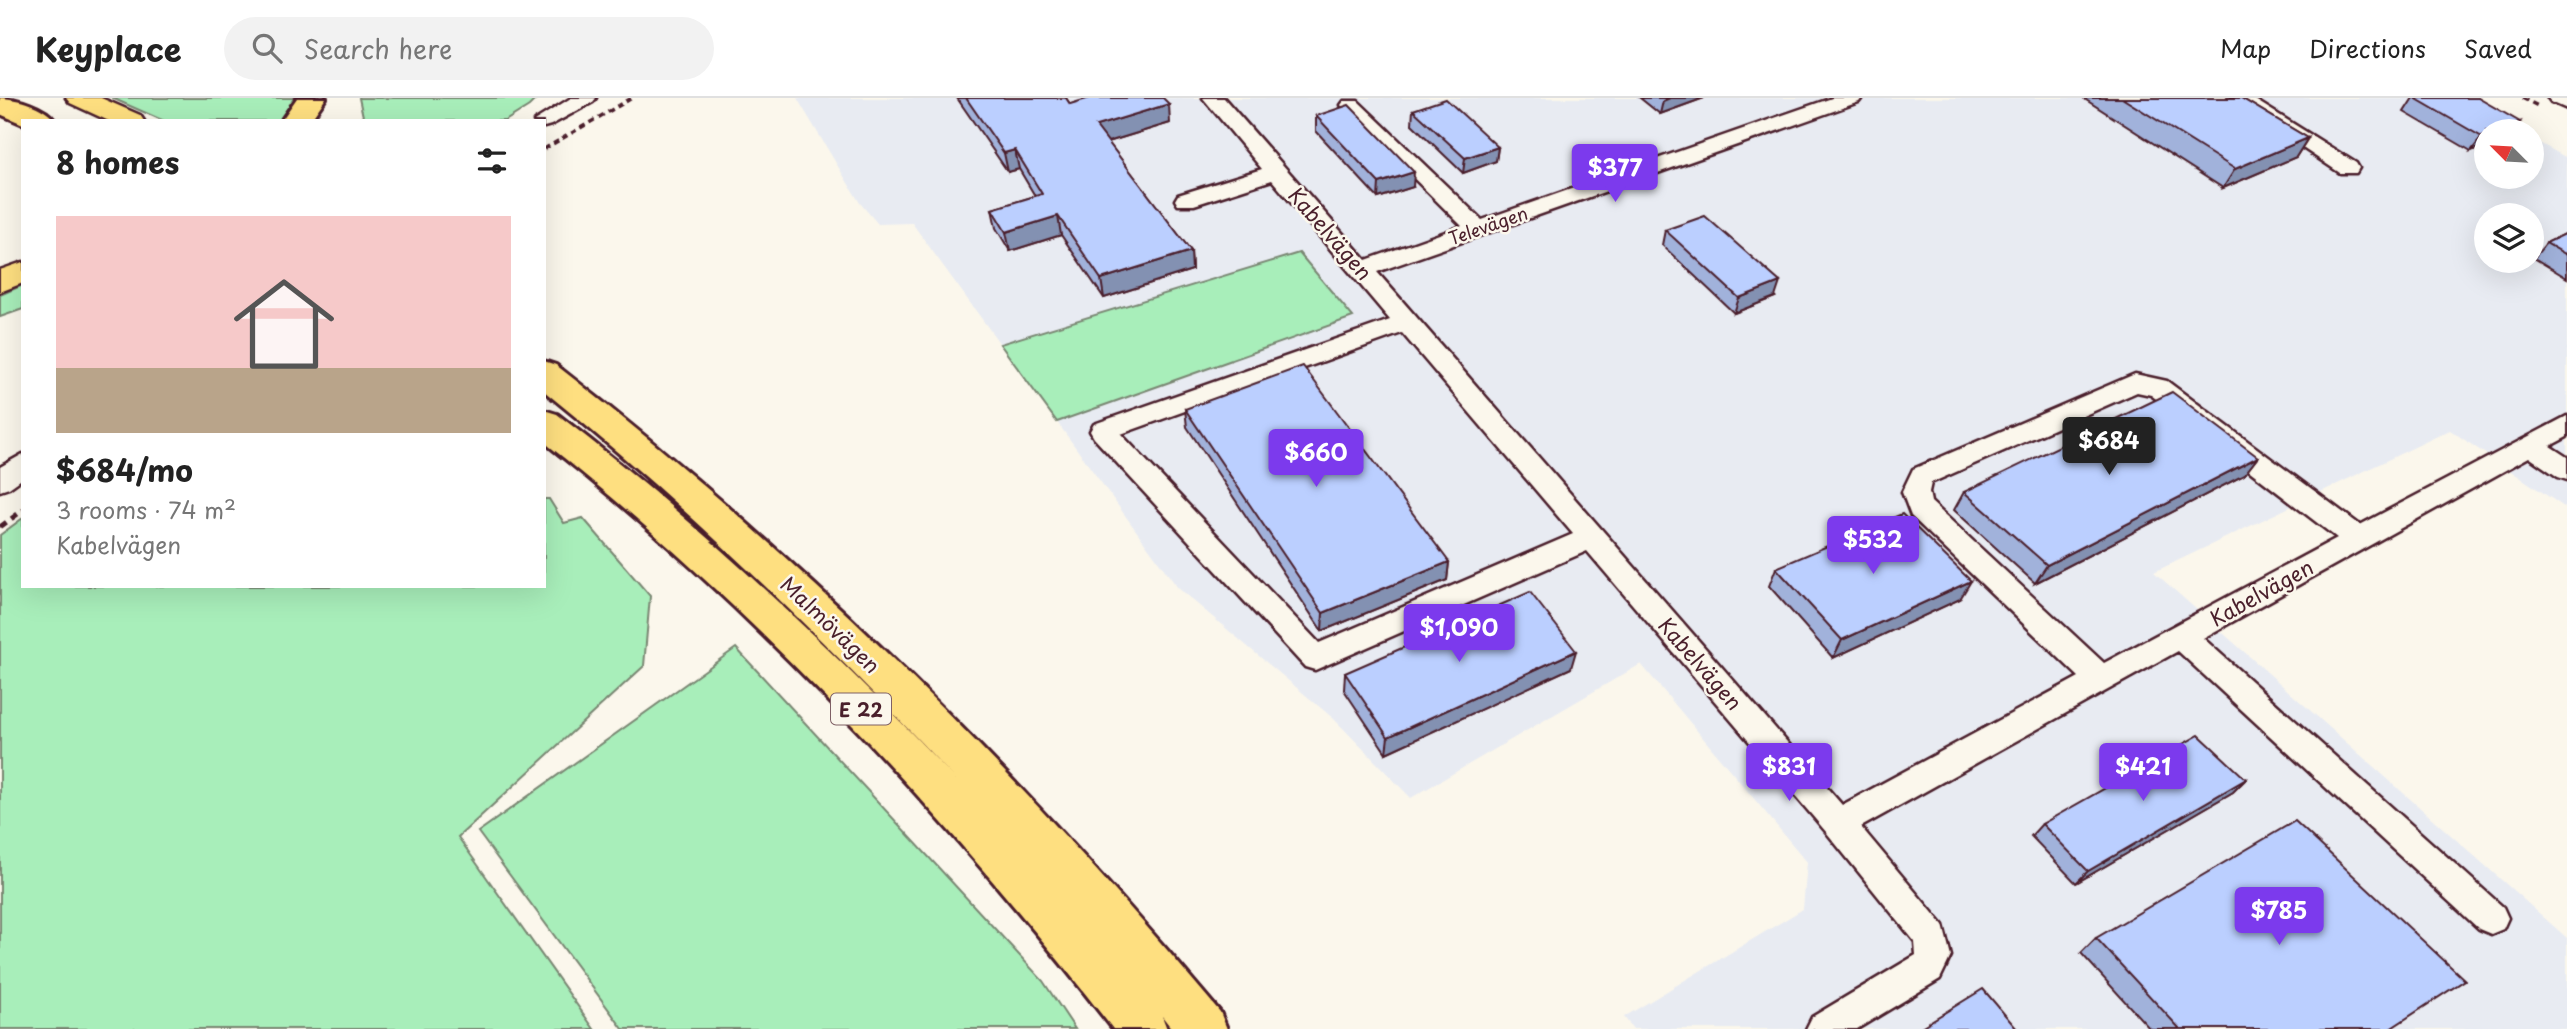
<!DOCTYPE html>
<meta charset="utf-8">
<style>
:root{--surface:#fff;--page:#f2f2f2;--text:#222;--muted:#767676;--line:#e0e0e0;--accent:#7c3aed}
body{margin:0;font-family:"Playpen Sans",sans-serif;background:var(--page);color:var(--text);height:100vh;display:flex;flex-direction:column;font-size:26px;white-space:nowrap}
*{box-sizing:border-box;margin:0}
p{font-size:23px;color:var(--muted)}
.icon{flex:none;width:38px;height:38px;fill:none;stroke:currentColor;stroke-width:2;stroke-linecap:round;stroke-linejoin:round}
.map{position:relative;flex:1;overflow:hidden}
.sheet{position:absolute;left:21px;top:21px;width:525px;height:469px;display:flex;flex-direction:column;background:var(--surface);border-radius:0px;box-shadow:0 7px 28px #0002}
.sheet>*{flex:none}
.needle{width:46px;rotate:294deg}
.buttons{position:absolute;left:2474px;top:21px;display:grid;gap:14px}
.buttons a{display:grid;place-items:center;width:70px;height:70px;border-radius:50%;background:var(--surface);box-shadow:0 7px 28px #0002;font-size:35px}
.price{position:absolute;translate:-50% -60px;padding:0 16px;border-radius:7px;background:var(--accent);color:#fff;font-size:23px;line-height:46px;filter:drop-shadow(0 2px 4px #0008)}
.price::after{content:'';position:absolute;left:50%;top:42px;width:21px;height:16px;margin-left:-10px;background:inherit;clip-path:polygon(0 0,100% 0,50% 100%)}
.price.active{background:#222;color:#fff}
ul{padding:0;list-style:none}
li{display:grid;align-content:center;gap:14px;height:371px;padding:0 35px}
li span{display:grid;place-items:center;height:217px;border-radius:0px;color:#555}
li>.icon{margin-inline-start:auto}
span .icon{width:126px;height:126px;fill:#fffc;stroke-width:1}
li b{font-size:30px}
h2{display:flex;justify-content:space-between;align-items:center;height:84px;padding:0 35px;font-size:30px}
header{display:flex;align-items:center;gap:42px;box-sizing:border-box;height:98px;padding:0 35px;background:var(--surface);border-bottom:2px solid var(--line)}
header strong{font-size:33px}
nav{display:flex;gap:38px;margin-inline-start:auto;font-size:24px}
.search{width:490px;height:63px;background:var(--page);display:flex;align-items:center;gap:18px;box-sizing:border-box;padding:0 24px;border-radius:38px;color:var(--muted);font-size:26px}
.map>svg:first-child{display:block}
.built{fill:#e8ebf2;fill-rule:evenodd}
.green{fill:#a8eeba;stroke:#798672;stroke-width:2}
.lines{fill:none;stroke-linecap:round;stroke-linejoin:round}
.minor-casing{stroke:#4a1f2b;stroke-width:5}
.major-casing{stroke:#4a1f2b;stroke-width:5}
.highway-casing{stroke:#4a1f2b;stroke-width:6}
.path-far1{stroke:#4a1f2b;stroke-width:3.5;stroke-dasharray:6 4.5;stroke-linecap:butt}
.path{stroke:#4a1f2b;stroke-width:5;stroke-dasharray:8 6;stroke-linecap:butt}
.minor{fill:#fbf7ec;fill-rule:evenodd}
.major{fill:#fedf80;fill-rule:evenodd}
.highway{fill:#fedf80;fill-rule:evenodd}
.wall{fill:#a1b2db;stroke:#4a1f2b;stroke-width:2}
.shaded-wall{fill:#8391b2;stroke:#4a1f2b;stroke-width:2}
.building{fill:#bbcfff;stroke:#4a1f2b;stroke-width:2}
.labels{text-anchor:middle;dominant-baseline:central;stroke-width:5;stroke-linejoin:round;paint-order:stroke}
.far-street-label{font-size:18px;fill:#4a1f2b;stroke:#fbf7ec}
.shield{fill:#fbf7ec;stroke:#7f6065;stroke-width:2}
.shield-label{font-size:19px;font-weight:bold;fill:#4a1f2b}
.street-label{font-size:21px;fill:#4a1f2b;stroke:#fbf7ec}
</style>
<header>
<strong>Keyplace</strong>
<div class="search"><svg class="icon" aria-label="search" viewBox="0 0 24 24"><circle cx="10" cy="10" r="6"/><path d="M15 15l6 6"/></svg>Search here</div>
<nav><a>Map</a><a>Directions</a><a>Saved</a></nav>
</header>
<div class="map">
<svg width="2567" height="931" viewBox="0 0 2567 931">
<rect width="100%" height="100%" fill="#fbf7ec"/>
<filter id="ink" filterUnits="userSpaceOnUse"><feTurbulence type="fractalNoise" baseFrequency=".0143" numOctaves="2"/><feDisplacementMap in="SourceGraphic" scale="14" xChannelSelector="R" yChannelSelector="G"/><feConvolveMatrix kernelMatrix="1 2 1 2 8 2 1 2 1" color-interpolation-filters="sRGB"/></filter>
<g filter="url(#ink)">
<path class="built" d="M797 0H2458L2519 33H2487V79H2532V41L2567 60V411L2450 332 2154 474 2567 840V931H1633L1624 919 1803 811 1807 764 1641 566 1411 700 1334 621 1178 490 1057 324 1352 219 1300 155 1000 246 912 125 878 126 860 105ZM2487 117H2532V163H2487Z"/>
<path class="green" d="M112 0H296L282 23H164Z
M359 0H537L529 8 505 23H364Z
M1299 155 1353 219 1057 324 1000 246Z
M23 187V211L0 219V197Z
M544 401H549L564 425 583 420 650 498 644 568 458 739 594 931H0V437L23 420V488H544Z
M736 550 1043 883 1075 931H623L478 734Z"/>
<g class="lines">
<defs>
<path id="minor" d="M571 0H596L593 4 551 27 544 29V23H534Z
M1203 0H1224L1366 162 1462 128 1344 11 1341 7 1344 3H1358L1482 122 1832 0H1862L1859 4 1377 174 1842 707 2079 579 1911 418 1902 394 1913 371 2135 276 2167 283 2360 427 2567 318V339L2550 348 2567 359V382L2558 379 2529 359 2203 540 2503 809 2508 820 2503 831 2491 836 2479 831 2178 553 1861 729 1943 827 1951 858 1940 881 1857 931H1806L1812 919 1916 857 1915 844 1827 735 1587 453 1315 572 1305 569 1094 340 1090 333 1094 326 1390 222 1272 82 1194 107H1178L1175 102 1178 97 1262 71ZM1402 235 1573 436 1319 545 1121 336ZM2137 294 2151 297 2337 440 2104 565 1931 404 1929 394 1931 385Z
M2228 0H2252L2356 65 2359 70 2356 75H2340Z
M2548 0H2567V11L2551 4Z
M23 356V380L9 390 0 393V369Z"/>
<path id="major" d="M66 0H101L140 17 144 23H109L70 5Z
M23 164V185L0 194V172Z"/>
<path id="highway" d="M0 0C16 0 46 9 55 23H23V26L0 16Z
M297 0H326L310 23H281Z
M544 263 556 267C801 457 1021 677 1220 914L1227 931H1172L1162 918 1167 931H1113C947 718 756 511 544 344V312L557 316C703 428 836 554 962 688 831 548 694 414 544 293Z"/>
</defs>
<use href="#minor" class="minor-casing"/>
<use href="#major" class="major-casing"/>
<use href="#highway" class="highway-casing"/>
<path class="path-far1" d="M2522 0 2540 9
M544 51 632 0"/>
<path class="path" d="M0 429 23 412"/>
<use href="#minor" class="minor"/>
<use href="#major" class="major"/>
<use href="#highway" class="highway"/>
</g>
<path class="wall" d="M957 0H1066L1070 6 1170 25 1108 44 1191 153 1192 172 1104 200 1061 137 1010 153 996 130 992 111 1035 98 1019 71 1008 74Z
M1640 0H1704L1660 16Z
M2083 0H2241L2308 40 2296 59 2223 90Z
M2413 0H2478L2487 33V47L2471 53 2404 14Z
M1413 12 1498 49 1496 63 1463 75 1412 26Z
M1316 18 1413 89 1378 100 1316 33Z
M1665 132 1775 199 1734 215 1662 147Z
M2567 135V180L2534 160 2546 145Z
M1185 311 1449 464 1447 482 1322 533 1187 329Z
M2258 359 2244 377 2035 485 1954 412 1964 394Z
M1776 470 1960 501 1833 560 1769 488Z
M1571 570 1386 655 1344 592 1345 575Z
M2246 681 2233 694 2076 785 2031 738 2042 726Z
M2096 840 2390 931H2150L2081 855Z"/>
<path class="shaded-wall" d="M1670 0H1704L1660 16 1663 3Z
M1169 6 1170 25 1098 47 1096 28Z
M2520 24 2513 33H2496Z
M2487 37V47L2471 53 2482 39Z
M2308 40 2296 59 2223 90 2235 71Z
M1498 49 1496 63 1463 75 1465 60Z
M1015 52 1019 71 1008 74 1004 55Z
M1414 74 1413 89 1378 100 1379 85Z
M1058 118 1061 137 1010 153 1006 134Z
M1191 153 1192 172 1104 200 1101 181Z
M1780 184 1775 199 1734 215 1739 200Z
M2258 359 2244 377 2035 485 2047 467Z
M1449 464 1447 482 1322 533 1323 515Z
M1971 483 1960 501 1833 560 1842 542Z
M1576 553 1571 570 1386 655 1388 639Z
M2246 681 2233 694 2076 785 2088 773Z"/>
<path class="building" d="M966 0H1066L1070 6 1090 0H1163L1169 6 1096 28 1191 153 1101 181 1058 118 1006 134 992 111 1042 96 1015 52 1004 55Z
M2122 0H2241L2308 40 2235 71Z
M2415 0H2478L2520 24 2496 33H2487V37L2482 39Z
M1446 1 1498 49 1465 60 1413 12Z
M1349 7 1414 74 1379 85 1316 18Z
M1705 118 1780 184 1739 200 1665 132Z
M2567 135V157L2546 145Z
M1303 268 1449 464 1323 515 1185 311Z
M2172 294 2258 359 2047 467 1964 394Z
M1902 416 1971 483 1842 542 1776 470Z
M1530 494 1576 553 1388 639 1345 575Z
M2199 637 2246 681 2088 773 2042 726Z
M2295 723 2465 882 2390 931H2180L2096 840Z
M1983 891 2017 931H1918Z"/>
</g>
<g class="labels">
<g class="far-street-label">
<text transform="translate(1488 127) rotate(-19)">Televägen</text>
</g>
<rect class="shield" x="831" y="595.5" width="60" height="31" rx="5"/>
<g class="shield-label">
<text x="861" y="611">E 22</text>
</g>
<g class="street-label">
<text transform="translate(1331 135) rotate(49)">Kabelvägen</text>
<text transform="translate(2261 494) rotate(-29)">Kabelvägen</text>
<text transform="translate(831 526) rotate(44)">Malmövägen</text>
<text transform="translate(1701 565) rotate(49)">Kabelvägen</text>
</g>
</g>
</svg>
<div class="buttons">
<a><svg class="needle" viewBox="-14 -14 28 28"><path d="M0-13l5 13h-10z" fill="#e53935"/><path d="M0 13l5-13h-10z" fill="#767676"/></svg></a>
<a><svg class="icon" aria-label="layers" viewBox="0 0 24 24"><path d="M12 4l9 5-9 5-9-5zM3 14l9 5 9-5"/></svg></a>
</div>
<b class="price" style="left:1615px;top:106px">$377</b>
<b class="price active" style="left:2109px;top:379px">$684</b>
<b class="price" style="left:1316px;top:391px">$660</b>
<b class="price" style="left:1873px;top:478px">$532</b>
<b class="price" style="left:1459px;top:566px">$1,090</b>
<b class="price" style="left:1789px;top:705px">$831</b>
<b class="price" style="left:2143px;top:705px">$421</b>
<b class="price" style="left:2279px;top:849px">$785</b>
<section class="sheet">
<h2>8 homes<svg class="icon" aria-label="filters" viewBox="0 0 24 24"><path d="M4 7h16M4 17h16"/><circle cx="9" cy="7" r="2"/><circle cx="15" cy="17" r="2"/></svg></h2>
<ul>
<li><span style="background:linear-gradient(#f6c9c9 70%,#b9a48a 0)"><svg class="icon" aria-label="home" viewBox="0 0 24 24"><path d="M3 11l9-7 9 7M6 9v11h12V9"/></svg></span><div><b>$684/mo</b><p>3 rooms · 74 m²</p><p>Kabelvägen</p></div></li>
</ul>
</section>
</div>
